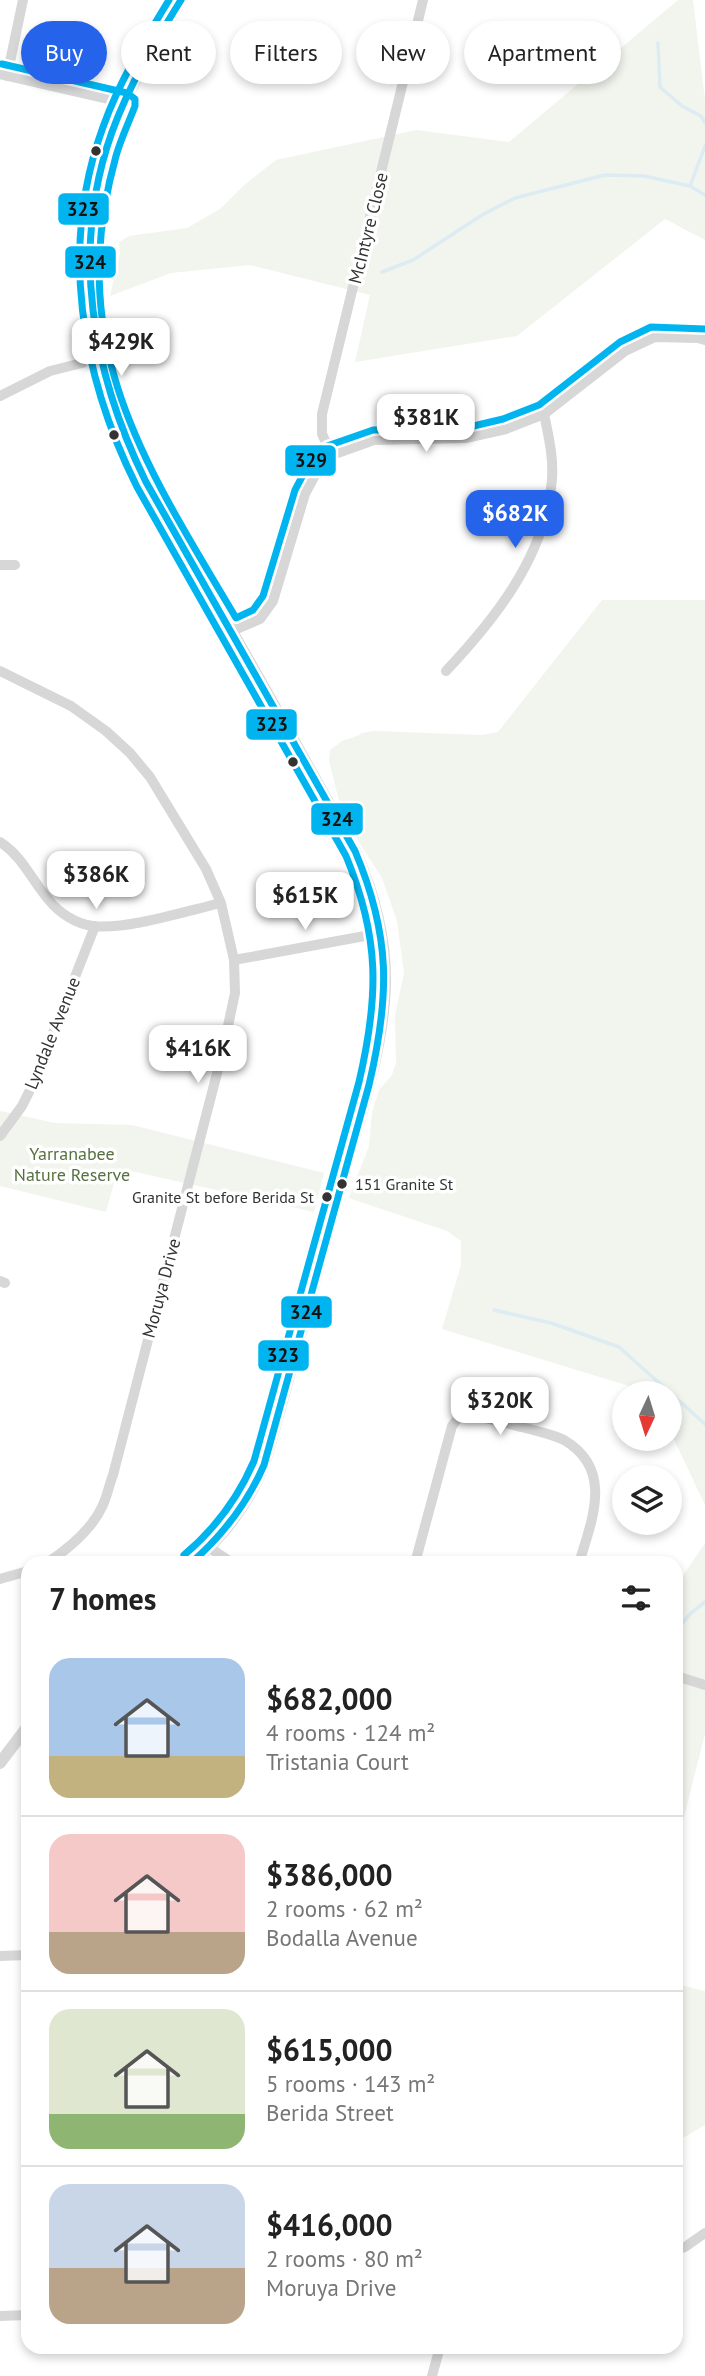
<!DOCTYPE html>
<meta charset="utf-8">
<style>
:root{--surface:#fff;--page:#f6f6f6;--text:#222;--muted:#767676;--line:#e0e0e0;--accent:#2563eb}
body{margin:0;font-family:"PT Sans",sans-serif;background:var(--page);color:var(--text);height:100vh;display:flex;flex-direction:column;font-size:26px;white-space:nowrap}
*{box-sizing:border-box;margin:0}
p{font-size:23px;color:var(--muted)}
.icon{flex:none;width:38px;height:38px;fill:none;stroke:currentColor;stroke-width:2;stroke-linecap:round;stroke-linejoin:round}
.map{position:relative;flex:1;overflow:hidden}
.drawer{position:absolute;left:21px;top:1556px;width:662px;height:798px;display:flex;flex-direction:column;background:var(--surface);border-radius:21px;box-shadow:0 4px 10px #0003}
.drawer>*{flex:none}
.guide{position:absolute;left:21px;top:21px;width:663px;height:63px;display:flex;gap:14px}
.needle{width:46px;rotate:184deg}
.buttons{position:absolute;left:612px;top:1381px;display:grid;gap:14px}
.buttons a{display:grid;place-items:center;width:70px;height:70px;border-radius:50%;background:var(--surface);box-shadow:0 4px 10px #0003;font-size:35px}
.price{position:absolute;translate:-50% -60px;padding:0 16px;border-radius:14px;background:#fff;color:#222;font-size:23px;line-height:46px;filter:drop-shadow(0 2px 4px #0008)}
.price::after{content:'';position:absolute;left:50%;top:42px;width:21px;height:16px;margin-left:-10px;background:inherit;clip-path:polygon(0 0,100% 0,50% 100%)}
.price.active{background:var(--accent);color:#fff}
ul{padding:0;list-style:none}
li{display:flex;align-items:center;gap:21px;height:175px;padding:0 28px}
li+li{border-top:2px solid var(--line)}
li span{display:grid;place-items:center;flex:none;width:196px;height:140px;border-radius:21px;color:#555}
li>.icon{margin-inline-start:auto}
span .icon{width:84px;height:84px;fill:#fffc;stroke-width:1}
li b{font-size:30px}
h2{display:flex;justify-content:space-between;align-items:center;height:84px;padding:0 28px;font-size:30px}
.pill{padding:0 24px;border-radius:32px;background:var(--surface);box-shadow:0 4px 10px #0003;font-size:24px;line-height:63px}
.pill.active{background:var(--accent);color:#fff}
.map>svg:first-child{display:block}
.green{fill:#f1f5ed}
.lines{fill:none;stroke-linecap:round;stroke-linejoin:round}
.stream{stroke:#ddebf3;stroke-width:3.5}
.minor{stroke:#d7d7d7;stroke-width:10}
.tertiary{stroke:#d7d7d7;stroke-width:12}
.bus-1-casing{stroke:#fff;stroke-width:12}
.bus-2-casing{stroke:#fff;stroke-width:12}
.bus-3-casing{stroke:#fff;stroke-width:12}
.bus-1{stroke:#00b5ef;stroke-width:7}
.bus-2{stroke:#00b5ef;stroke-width:7}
.bus-3{stroke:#00b5ef;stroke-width:7}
.bus-dot{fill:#333;stroke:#fff;stroke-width:2.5}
.labels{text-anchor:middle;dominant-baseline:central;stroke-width:7;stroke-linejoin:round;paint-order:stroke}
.bus-label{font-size:16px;fill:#333;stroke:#fff;text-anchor:start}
.street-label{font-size:18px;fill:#333;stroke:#fff}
.park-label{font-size:18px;fill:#56703f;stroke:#fff}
.line-badge{stroke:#fff;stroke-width:2.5}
.pale-badge-label{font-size:19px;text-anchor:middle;font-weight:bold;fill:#111}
</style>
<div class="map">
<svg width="705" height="2376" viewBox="0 0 705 2376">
<rect width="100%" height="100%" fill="#fff"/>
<path class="green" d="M678 0H693L705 100V240L665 219 517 336 355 362 370 295 250 265 171 273 110 296 120 253 119 242 129 236 187 228 220 209 244 185 276 160 416 130 509 142Z
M602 600H705V1505L670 1431V1393H652L442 1329 461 1265V1241L447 1231 349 1198 369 1146 372 1112 379 1090 392 1075 396 1063 395 1015 404 973 397 921 382 878 343 817 329 761 330 750 342 741 360 735 361 733 374 731 482 735 498 732Z
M0 1111 55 1123 132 1125 324 1173 314 1212 118 1168 106 1212 0 1186Z
M705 1543V1734L676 1849V1586Z
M676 1984 705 1991V2125L676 2142Z"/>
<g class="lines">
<path class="stream" d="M658 43 660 87 682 106 701 116 705 123
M690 186 705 146
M382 272 413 260 482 215 515 198 605 175 644 176 690 186 705 195
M494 1310 551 1323 619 1347 705 1424
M676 1630 691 1613 705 1602"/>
<path class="minor" d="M0 74 125 103
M7 76 23 0
M0 396 50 371 98 359
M332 455 322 434V414L423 0
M0 565H15
M232 631 260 619 273 601 305 494 320 466 332 455 374 440 466 438 506 429 544 414 625 351 655 337 698 338 705 340
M0 671 71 706 106 731 130 753 150 777 206 869 221 903 234 960 235 993 222 1054 113 1475C109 1485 107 1497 102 1507 91 1530 68 1549 47 1563
M446 671C494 620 542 560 551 488 555 463 549 438 544 414
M0 842C23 857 31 879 48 899 59 913 76 924 93 926 127 930 186 911 221 903
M234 960 381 933
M0 1136 22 1106 33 1084 95 926
M0 1281 5 1283
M210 1548 232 1563
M415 1563 452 1426 458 1418C480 1414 500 1422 522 1427 535 1431 552 1434 564 1440 614 1469 592 1520 579 1563
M0 1579 28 1571
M676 1676 705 1685
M0 1956 28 1955
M676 2250 685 2247 705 2233
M0 2316 28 2315
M432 2376 440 2347"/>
<path class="tertiary" d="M181 0C152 47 122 98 106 151 78 249 86 347 126 440 150 497 185 549 215 602 263 685 309 768 355 851 374 894 386 939 385 985 383 1050 359 1120 341 1183 316 1277 291 1371 264 1465 248 1504 223 1537 191 1563
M0 1763 28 1726"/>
<defs>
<path id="bus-1" d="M181 0C155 42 129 85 112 132 70 249 92 373 146 482L355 851C391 936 390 996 369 1085L264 1465C247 1504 223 1535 191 1563"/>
<path id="bus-2" d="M169 0C144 41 119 82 103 127 59 247 81 375 137 487L346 856C380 938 379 996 359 1082L254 1461C238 1498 215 1529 184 1555"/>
<path id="bus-3" d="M2 64 127 93 135 99V106C129 122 121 138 116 156 63 345 144 463 236 618L253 610 263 596 295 490 311 460 327 446 373 430 465 428 503 419 539 405 620 342 651 327 705 329"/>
</defs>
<use href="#bus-1" class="bus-1-casing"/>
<use href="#bus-2" class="bus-2-casing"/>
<use href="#bus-3" class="bus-3-casing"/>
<use href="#bus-1" class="bus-1"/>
<use href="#bus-2" class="bus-2"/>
<use href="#bus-3" class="bus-3"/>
</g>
<g class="bus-dot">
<circle cx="96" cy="151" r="6"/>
<circle cx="114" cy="435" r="6"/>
<circle cx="293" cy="762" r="6"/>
<circle cx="342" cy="1184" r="6"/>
<circle cx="327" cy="1197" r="6"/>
</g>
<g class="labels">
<g class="bus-label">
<text x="355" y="1184">151 Granite St</text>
<text x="314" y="1197" text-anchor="end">Granite St before Berida St</text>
</g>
<g class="street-label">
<text transform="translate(368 228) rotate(-76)">McIntyre Close</text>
<text transform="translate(52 1033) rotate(-68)">Lyndale Avenue</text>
<text transform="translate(161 1288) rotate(-75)">Moruya Drive</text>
</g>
<g class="park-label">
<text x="72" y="1153">Yarranabee<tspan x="72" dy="21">Nature Reserve</tspan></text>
</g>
</g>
<g class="line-badge">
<rect x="57" y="192" width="53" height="34" rx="7" fill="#00b5ef"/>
<rect x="64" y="245" width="53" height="34" rx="7" fill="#00b5ef"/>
<rect x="284" y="444" width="53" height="33" rx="7" fill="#00b5ef"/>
<rect x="245" y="708" width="53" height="33" rx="7" fill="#00b5ef"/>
<rect x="310" y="802" width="54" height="34" rx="7" fill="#00b5ef"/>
<rect x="280" y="1295" width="53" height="34" rx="7" fill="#00b5ef"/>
<rect x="257" y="1339" width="53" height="33" rx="7" fill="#00b5ef"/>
</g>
<g class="pale-badge-label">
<text x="83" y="216">323</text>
<text x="90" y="269">324</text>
<text x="311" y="467">329</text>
<text x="272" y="731">323</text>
<text x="337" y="826">324</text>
<text x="306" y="1319">324</text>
<text x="283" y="1362">323</text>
</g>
</svg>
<div class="buttons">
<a><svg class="needle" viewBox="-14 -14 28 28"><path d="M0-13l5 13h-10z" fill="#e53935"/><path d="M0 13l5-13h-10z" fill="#767676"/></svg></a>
<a><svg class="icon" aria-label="layers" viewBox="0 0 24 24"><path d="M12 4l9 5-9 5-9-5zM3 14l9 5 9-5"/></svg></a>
</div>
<b class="price" style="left:121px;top:378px">$429K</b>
<b class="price" style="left:426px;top:454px">$381K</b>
<b class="price active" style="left:515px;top:550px">$682K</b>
<b class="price" style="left:96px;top:911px">$386K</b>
<b class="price" style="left:305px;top:932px">$615K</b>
<b class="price" style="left:198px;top:1085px">$416K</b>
<b class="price" style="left:500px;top:1437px">$320K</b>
<div class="guide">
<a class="pill active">Buy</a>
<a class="pill">Rent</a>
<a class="pill">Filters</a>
<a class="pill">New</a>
<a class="pill">Apartment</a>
</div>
<section class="drawer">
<h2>7 homes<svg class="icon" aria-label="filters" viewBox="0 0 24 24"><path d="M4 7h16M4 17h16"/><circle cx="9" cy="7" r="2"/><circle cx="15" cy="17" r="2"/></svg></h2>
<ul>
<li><span style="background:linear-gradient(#a9c7e8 70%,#c2b280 0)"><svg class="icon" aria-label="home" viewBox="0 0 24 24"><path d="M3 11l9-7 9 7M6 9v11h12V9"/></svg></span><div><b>$682,000</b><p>4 rooms · 124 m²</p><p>Tristania Court</p></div></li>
<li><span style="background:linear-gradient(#f6c9c9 70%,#b9a48a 0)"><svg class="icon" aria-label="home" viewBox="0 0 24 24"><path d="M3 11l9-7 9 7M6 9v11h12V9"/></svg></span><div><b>$386,000</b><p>2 rooms · 62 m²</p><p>Bodalla Avenue</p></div></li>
<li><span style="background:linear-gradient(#dfe7d0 75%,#8fb573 0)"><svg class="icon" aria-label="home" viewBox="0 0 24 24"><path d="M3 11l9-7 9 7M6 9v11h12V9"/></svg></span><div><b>$615,000</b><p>5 rooms · 143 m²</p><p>Berida Street</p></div></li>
<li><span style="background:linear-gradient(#c9d6e8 60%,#b9a48a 0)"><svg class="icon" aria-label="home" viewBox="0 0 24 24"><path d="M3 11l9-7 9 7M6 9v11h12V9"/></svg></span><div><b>$416,000</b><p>2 rooms · 80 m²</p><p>Moruya Drive</p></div></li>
</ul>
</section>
</div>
